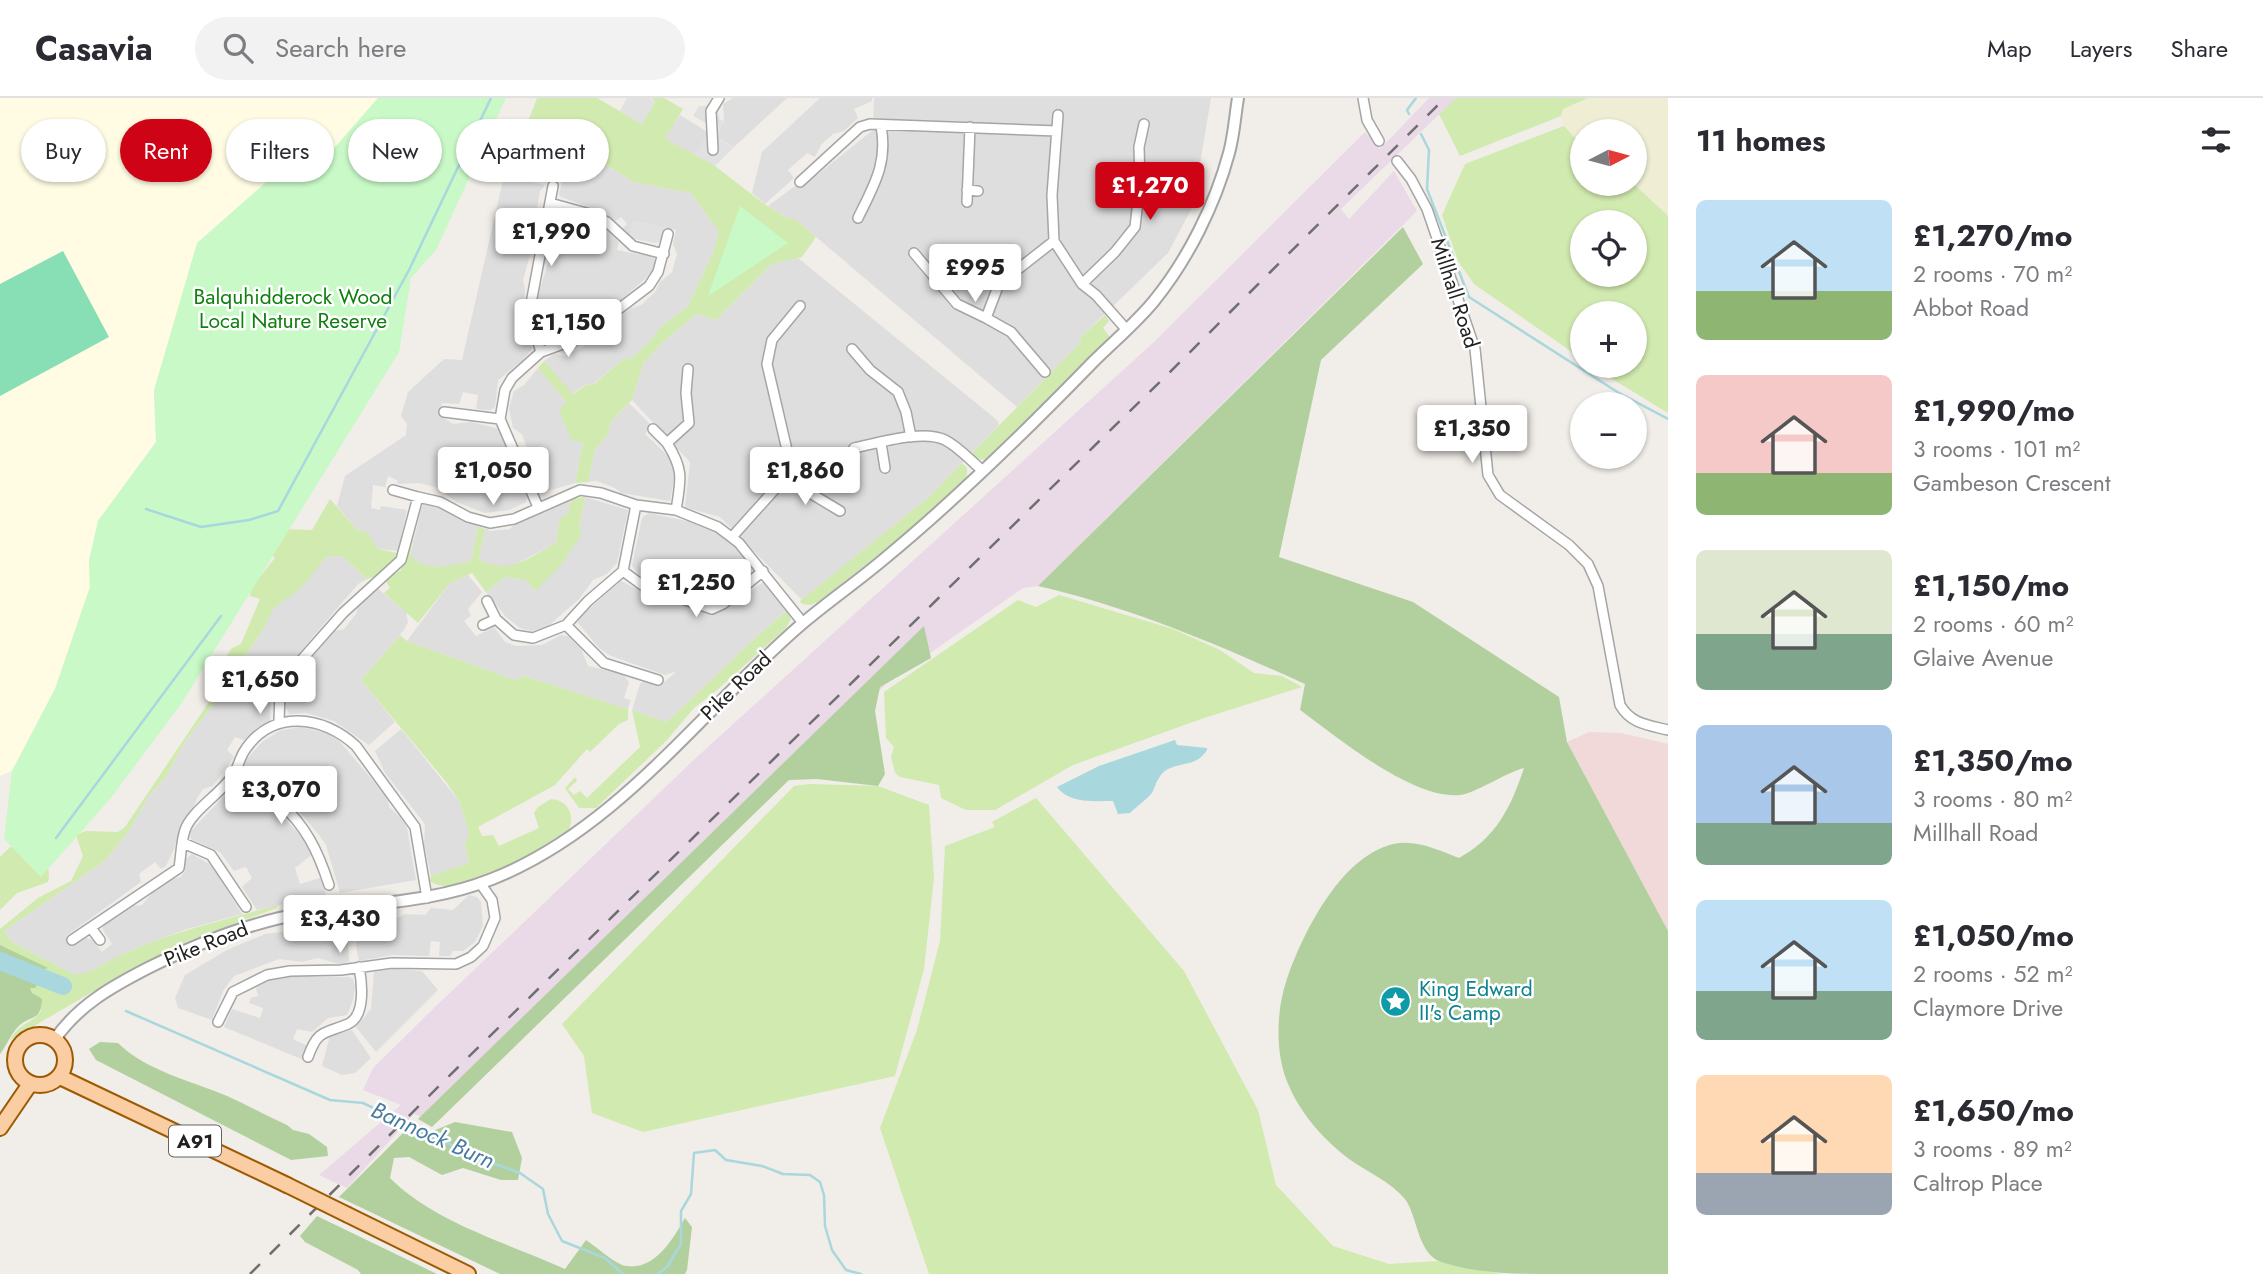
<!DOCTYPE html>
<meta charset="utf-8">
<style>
:root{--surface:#fff;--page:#f2f2f3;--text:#2b2b33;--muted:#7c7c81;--line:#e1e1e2;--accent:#cf0316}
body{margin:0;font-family:Jost,sans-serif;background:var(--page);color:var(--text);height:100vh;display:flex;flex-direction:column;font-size:26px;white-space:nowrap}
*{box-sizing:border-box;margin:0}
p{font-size:23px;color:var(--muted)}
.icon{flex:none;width:38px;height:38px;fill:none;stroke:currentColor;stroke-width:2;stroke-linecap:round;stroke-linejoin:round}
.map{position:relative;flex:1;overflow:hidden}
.panel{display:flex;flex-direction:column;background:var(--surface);width:595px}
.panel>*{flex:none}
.hud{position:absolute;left:21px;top:21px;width:665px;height:63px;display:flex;gap:14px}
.needle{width:46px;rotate:84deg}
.fabs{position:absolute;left:1570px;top:21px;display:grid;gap:14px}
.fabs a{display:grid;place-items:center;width:77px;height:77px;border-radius:50%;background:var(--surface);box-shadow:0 2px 5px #0004;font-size:35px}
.price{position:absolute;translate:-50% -60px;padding:0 16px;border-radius:7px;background:#fff;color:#222;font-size:23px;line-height:46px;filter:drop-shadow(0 2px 4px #0008)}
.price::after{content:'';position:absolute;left:50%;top:42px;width:21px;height:16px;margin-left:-10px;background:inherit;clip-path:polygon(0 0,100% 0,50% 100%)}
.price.on{background:var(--accent);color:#fff}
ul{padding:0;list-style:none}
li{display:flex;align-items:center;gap:21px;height:175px;padding:0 28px}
li span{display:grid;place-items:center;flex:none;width:196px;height:140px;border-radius:10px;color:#555}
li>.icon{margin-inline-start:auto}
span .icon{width:84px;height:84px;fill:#fffc;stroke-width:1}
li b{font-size:30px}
h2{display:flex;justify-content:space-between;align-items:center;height:84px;padding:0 28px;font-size:30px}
.pill{padding:0 24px;border-radius:32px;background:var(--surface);box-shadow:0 2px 5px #0004;font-size:24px;line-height:63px}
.pill.on{background:var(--accent);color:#fff}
header{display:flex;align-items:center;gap:42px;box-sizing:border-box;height:98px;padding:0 35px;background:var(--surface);border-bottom:2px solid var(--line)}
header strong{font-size:33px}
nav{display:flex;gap:38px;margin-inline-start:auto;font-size:24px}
.search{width:490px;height:63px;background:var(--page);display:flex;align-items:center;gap:18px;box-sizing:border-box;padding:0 24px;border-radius:38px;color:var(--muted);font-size:26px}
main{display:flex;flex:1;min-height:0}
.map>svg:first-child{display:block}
.residential{fill:#dfdede}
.commercial{fill:#f1d8d9}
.industrial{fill:#eadae8}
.education{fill:#fffce3}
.farmland{fill:#efeed4}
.grass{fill:#d1eaaf;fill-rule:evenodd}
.forest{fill:#b1d09d}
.park{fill:#c8f9c7}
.pitch{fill:#88deb5}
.parking{fill:#e1e1e1}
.water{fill:#a9d7de}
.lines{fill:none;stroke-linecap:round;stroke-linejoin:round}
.stream{stroke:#a9d7de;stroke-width:2.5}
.river{stroke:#a9d7de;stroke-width:18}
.minor-casing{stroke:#a5a5a5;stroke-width:12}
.tertiary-casing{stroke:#a5a5a5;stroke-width:14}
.primary-casing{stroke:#9c5a02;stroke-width:18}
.minor{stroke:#fff;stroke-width:9}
.tertiary{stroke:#fff;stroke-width:10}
.primary{stroke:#fbcda3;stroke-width:14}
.rail{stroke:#6f6f6f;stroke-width:2.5;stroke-dasharray:14 14;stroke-linecap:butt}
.primary-bridge-casing{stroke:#9c5a02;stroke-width:18;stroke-linecap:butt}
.primary-bridge{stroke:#fbcda3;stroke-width:14}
.labels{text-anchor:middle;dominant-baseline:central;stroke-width:5;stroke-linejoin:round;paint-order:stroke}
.shield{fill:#fff;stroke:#646464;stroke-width:2}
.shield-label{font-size:19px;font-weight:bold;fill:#212121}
.street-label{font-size:21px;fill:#212121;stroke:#fff}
.park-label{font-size:21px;fill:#0f800e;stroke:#fff}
.culture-label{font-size:21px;fill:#0d838f;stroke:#fff;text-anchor:start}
.water-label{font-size:23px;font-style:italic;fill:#477ca0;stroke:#fff}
</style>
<header>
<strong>Casavia</strong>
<div class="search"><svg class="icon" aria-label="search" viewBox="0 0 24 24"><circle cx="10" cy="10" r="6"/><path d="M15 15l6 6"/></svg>Search here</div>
<nav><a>Map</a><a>Layers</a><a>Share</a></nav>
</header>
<main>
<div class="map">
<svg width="1668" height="1176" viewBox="0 0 1668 1176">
<rect width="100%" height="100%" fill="#f1ede8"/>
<path class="residential" d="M733 0H787L734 49 716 39 724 23 723 6Z
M820 0H872V3L854 11 858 20 844 33 833 36 821 47 815 59 807 55 788 72 794 80 765 106 752 95 762 54Z
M874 0H1211L1193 108 1168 155 1080 240 1081 244 1017 309 796 122 785 119 768 108 795 88 802 89 873 32Z
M680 17 709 35 695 57 664 41Z
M553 43 565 50 559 82 534 77 538 58 520 53 518 50Z
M576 55 596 60 633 84 691 95 719 134 713 155 688 208 658 231 657 237 631 261 625 260 593 286 585 287 572 296 544 263 554 256 565 258 583 249 631 210 641 207 655 194 660 184 672 174 677 156 673 146 676 132 634 123 629 140 622 131 627 126 621 119 614 124 605 115 561 99 559 96 568 62Z
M504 78 545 87 540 93 537 112 540 122 523 182 525 191 523 222 532 251 523 262 498 282 495 309 491 312 476 311 478 297 463 294 459 306 442 305 439 317 453 326 472 324 499 331 527 400 526 404 509 412 485 415 456 404 439 390 419 385 398 386 397 382 388 378 385 389 373 387 371 410 380 412 381 408 407 412 398 453 378 451 367 434 357 432 337 408 345 378 406 337 407 326 401 318 408 294 444 261 462 262Z
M560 115 598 124 619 144 617 152 653 159 656 163 655 169 644 182 591 227 548 244 540 231 537 215 538 197 551 156 549 148 554 121Z
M798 160 997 322 999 327 930 398 802 502 720 419 685 409 690 364 632 302 643 266 661 246 696 216 716 222 772 166Z
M538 270 566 304 583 344 575 385 544 394 528 362V353L522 336 513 330 509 310 514 293 524 287Z
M629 305 651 327 645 336 667 357 673 368 675 377 670 403 621 395 615 390 597 383 588 384 595 351 608 336 611 323Z
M585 399 628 412 617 465 607 476 593 482 579 501 546 530 531 533 520 530 506 519 486 494 505 479 526 482 535 493 579 431Z
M572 401 566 420 560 419 556 445 512 468 492 469 479 461 485 430 490 433 510 431 517 423Z
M429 405 478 428 471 463 444 470 418 466 410 458 421 412 423 407Z
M649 415 700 426 715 432 742 454 752 472 725 494 710 502 687 491 681 493 662 487 657 481 646 477H639L632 468 642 420Z
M342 458 367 481 358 486 280 577 271 599 270 626 258 629 244 642 235 639 227 652 234 659 213 688 203 691 197 700 194 708 181 726 174 751 166 768 161 771 155 764 139 776 141 784 66 838 73 848 86 840 93 842 102 854 112 846 103 832V828L132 808 142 807 153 794 172 781 181 779 185 773 186 761 192 756 213 768 242 816 184 832 134 851 83 877 73 876 12 844 4 833 106 762 130 731 148 699 165 680 184 645 220 597 267 525 269 515 283 500 292 497 326 459Z
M468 477 482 494 468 511 471 518 464 523 476 538 494 529 505 544 516 548 542 547 561 537 568 538 581 551 588 568 623 576 629 584 624 600 631 602 628 611 524 578 514 582 407 543 450 485Z
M621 483 653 499 712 515 727 510 763 484 788 512 758 537 667 624 632 612 640 586 644 583 662 586 677 573 665 577 611 558 599 550 578 525 581 518Z
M376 489 406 514 408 524 404 532 361 582 395 624 369 647 334 623 306 615 290 616 285 609V602L301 580 303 570 335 533 344 531 356 516 358 508Z
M300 629 328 635 340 644 388 700 389 709 403 722 407 730 416 782 340 795 326 747 319 737 295 708 281 698 277 689 262 678 246 674 243 665 262 644 279 633Z
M401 631 459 703 469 734 465 745 469 765 452 773 431 778 424 746 425 726 385 675 375 653Z
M237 684 278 714 307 744 314 755 295 770 300 786 320 780 326 797 257 812 242 789 252 780 246 769 234 773 220 754 191 741 190 734Z
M469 797 477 799 481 804 483 828 475 844 463 853H453L450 858H439L440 844 431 843 429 858 392 857 359 863 356 848 360 821 375 817 399 819 405 816 425 817 431 810 453 812Z
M334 827 338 832H348L349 864 339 866 318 860 302 864 279 861 234 878 223 893 212 922 178 910 175 900 185 877 227 852 265 836Z
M395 871 422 873 438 892 376 954 356 929 371 911 374 874Z
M291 874 317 879H349L353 881 355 889 353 902 347 917 328 920 312 934 297 931 293 941 308 948 304 962 224 929 232 911 260 920 263 910 249 905 251 900 258 898 256 890 279 876Z
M352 932 371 960 355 975 349 976 342 977 322 968 330 938Z"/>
<path class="commercial" d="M1589 634 1621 635 1668 646V833L1567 644Z"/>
<path class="industrial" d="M1429 0H1456L1341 111 1349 121 1394 73 1417 113 1038 488 1023 490 886 586 443 1018 436 1024 414 1016 347 1090 319 1077 401 1007 363 992 373 970 433 911 698 658 1155 243 1365 34 1380 51Z"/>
<path class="education" d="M0 0H378L330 55 288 64 154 292 156 344 98 423 89 463 90 489 55 591 12 673 0 678Z"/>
<path class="farmland" d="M1588 0H1668V118L1635 86 1634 33H1582V48L1564 28 1561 18 1563 11Z"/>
<path class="grass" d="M537 0H597L642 26 655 4 652 0H664L683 11 665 41 711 65 763 105 785 119 796 122 816 139 802 159 772 166 716 222 696 216 661 246 643 266 632 302 611 323 608 336 595 351 588 384 575 385 583 344 571 342 559 312 566 304 538 270 544 263 573 296 586 287 594 286 625 260 631 261 656 237 658 231 688 208 713 155 719 134 691 95 633 84 596 60 576 55 570 59 564 57 565 50 553 43 518 50Z
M1456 0H1588L1563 11 1561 18 1460 58 1439 16Z
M1564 28 1582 48V86H1634L1668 118V315L1591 268H1634V215H1582V261L1474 186 1458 163 1442 117 1465 66ZM1582 124H1634V177H1582Z
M1105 217 1109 223 1103 230 1111 241 989 360 982 362 974 359 972 355 1081 244 1080 240Z
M962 365 967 370V381L922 422 821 502 811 507 802 506 800 503 930 398Z
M585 399 579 431 582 436 561 467 535 493 526 482 505 479 486 494 472 475 450 485 418 525 384 495 390 490 385 482 401 472 411 434 415 431 410 457C427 475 449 468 471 463L478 428 485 431 479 461C508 479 529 459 556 445L560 419H566L572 401Z
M330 401 357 432 367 434 378 451 397 455 404 430C404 453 390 475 367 481L342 458 326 459C316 471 304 488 292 497 280 505 270 510 267 525L220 597 184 645 165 680 148 699 130 731 106 762 4 833 12 844 73 876C89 877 103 866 117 859 168 834 223 823 277 807V810L185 844 123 876 10 942C20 924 31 927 41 913L21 872 8 861 10 858 41 872 0 847V831L38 800 71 783 83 758 76 737 86 733 118 734 125 729 213 598 218 571 232 550 241 546 260 501 250 498 251 484 259 480 275 460 268 452 282 431 312 432Z
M1059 497 1173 531 1220 552 1254 575 1282 578 1302 589 1204 620 1073 667 995 712H966L941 700 939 687 900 679 895 675 891 659 894 649 886 640 884 594 1018 502 1036 509Z
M788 512 791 521 786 530 716 593 694 610 667 642 596 710H579L565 690 575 679 577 683 568 691 574 697 580 693 587 700 640 649 632 612 667 624 758 537Z
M400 537 407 543 514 582 524 578 628 611V622L619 626 590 654 587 651 555 687 478 729 482 738 493 737 499 748 539 730 534 715 538 709 551 701C568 702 575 717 569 731 541 749 460 805 430 783L431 778 469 765 465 745 469 734 459 703 447 685 361 582Z
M810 686 878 688 929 707 934 780 924 871 895 978 643 1034 592 1015 584 958 562 926 794 688Z
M1036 700 1184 873 1258 1012 1276 1087 1333 1148 1389 1166 1438 1163 1502 1176H929L880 1030 917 932 940 843 945 748 995 729 992 724Z
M10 749 37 753C46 763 51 770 48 784L17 795 0 812V759Z"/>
<path class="forest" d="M1403 129 1423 166 1321 262 1279 459 1413 504 1559 599 1567 644 1668 833V1176C1631 1176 1594 1176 1557 1176 1518 1176 1478 1176 1441 1164 1417 1155 1418 1119 1405 1101 1391 1084 1366 1073 1349 1061 1324 1042 1301 1016 1289 988 1275 958 1276 914 1286 884 1302 836 1340 759 1393 746 1416 741 1438 752 1459 760 1496 740 1511 709 1524 670 1505 675 1476 695 1460 697 1413 702 1337 639 1300 612L1305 586C1219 547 1130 509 1038 488Z
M924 528 931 560 880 589 875 613 885 676 878 688 817 681 789 682 432 1029 418 1021Z
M0 847 48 870 41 872 9 858V861L39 884 35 890H30L32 895 42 901C40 923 35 916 21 926 12 933 7 947 0 956Z
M100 944 118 945C146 973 192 983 227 998 247 1007 267 1018 287 1027L293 1032 309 1036 327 1049 328 1058 291 1062 96 962 89 951Z
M455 1024 512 1034 522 1060 518 1082H501L463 1070 442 1077 409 1059 394 1060 390 1080C433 1124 510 1146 565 1171L586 1142C598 1150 609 1161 622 1167 653 1176 673 1141 685 1120L692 1129 687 1172 685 1176H500L339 1099 405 1033H433Z
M317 1118 437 1176H361L358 1172 305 1144 300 1138Z"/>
<path class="park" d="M378 0H506L436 152 411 180 399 254 181 606 110 701 41 779 4 741 12 673 55 591 90 489 89 463 98 423 156 344 154 292 197 145 289 64 330 55Z
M740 108 788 145 708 198Z"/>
<path class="pitch" d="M63 153 109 239 0 298V186Z"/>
<path class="parking" d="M627 0H650L655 3 642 27 620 13Z
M699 8H708L718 14 720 22 724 23 719 33 716 32V40L734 49 715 68 695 57 712 28 693 18Z
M634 123 664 129 661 143 656 145 629 140Z"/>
<path class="water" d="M1175 642 1177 647 1207 650V652C1197 668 1183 664 1168 671 1160 675 1156 685 1153 693 1150 699 1136 709 1130 715L1118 716 1113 703C1094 703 1070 706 1057 689L1099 668Z"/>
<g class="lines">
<path class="stream" d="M1409 16 1407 12 1416 0
M1421 36 1429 52 1427 91 1469 199 1619 295 1668 321
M146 411 201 429 249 422 278 413 409 172 491 0
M56 740 221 518
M126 913 330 1002 363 1005 479 1060 520 1075 543 1091 548 1116 562 1143 605 1160 623 1176
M658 1176 667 1169 681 1146V1113L691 1096 694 1055 715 1052 726 1062 762 1068 783 1076 810 1077 820 1084 824 1097 825 1128 832 1152 846 1172 861 1176"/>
<path class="river" d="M0 863 63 888"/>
<defs>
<path id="minor" d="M1363 0 1367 22 1379 43
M1058 17 1052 97 1054 143 1082 186 1096 197 1126 231
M713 52 711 13 719 0
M1397 63 1411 81 1427 111 1475 251 1488 377 1500 397 1569 447 1588 466 1598 488 1620 607C1631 626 1648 627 1668 632
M800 84 860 29 870 26 1057 33
M967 92 978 93
M967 104 970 29
M550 105 590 116 607 124 633 148 664 156
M858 120C874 87 888 65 881 28
M914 155 957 206 986 220
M1082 186 1115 154 1135 129 1140 85 1139 49 1144 26
M852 251 870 272 898 294 906 314 911 339
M541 254 529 216 553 88
M1045 274 1011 234 986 220 999 186 1054 143
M444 314 500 321
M653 331 667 345
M881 345 885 370
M854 350C878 345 924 331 945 342 959 349 971 363 983 373
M785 380 840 413
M393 392 418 399
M538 409 500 321 505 292 512 280 541 254 582 239 649 188 658 174 668 136
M676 412C681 381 684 372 667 345L689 325 686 295 688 271
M732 439 785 380 787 352 767 266 772 242 800 208
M623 473 642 487 712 511 723 506 763 473
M487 503 496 521 514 537 533 540 566 527 588 503 623 473 636 407
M483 527 496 521
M566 527 604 565 658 582
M279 623 280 594 297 567 343 515 401 462 418 399 440 404 468 419 490 425 514 421 580 392 601 395 636 407 676 412 718 429 739 445 803 525
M236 671C249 685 265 692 279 704 306 728 318 753 329 787
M183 745 211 757 246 809
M91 830 100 842
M72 842 179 770C181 758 181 744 185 732 191 713 223 694 234 676 238 669 240 659 245 652 272 611 323 617 356 648L415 729 427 800
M218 924 233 894 267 877 290 873 341 872 392 865 456 866 471 859 483 848 495 820 492 802 480 785
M308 959C318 931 324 936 348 926 366 918 362 884 359 869"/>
<path id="tertiary" d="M55 941C79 907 111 889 148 870 198 845 250 824 305 815 368 805 432 805 492 781 619 731 702 611 803 525 829 503 858 483 884 461 958 400 1026 333 1092 265 1112 245 1136 225 1154 203 1188 161 1215 107 1229 55 1234 37 1235 18 1238 0"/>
<path id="primary" d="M15 962a25 25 0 1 1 50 0a25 25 0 1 1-50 0Z
M60 979 287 1087
M0 1030 30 986
M348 1117 468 1176"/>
</defs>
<use href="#minor" class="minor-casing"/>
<use href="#tertiary" class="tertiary-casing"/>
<use href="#primary" class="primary-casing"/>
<use href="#minor" class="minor"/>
<use href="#tertiary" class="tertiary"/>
<use href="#primary" class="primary"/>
<path class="rail" d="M250 1176 447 980 1170 274 1445 0"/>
<defs>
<path id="primary-bridge" d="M287 1087 348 1117"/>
</defs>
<use href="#primary-bridge" class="primary-bridge-casing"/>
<use href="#primary-bridge" class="primary-bridge"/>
</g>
<defs>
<symbol id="sight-disc" viewBox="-11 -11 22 22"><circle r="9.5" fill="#0f9aa8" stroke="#fff"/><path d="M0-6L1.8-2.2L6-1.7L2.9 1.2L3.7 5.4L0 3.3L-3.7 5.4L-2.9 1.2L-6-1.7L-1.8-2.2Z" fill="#fff"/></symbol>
</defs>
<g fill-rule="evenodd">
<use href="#sight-disc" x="1378" y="886" width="35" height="35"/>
</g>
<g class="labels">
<rect class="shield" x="169" y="1027.5" width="52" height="31" rx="5"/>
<g class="shield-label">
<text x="195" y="1043">A91</text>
</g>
<g class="street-label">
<text transform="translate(1455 195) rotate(72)">Millhall Road</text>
<text transform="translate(736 588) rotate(-44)">Pike Road</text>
<text transform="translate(206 846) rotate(-22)">Pike Road</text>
</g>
<g class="park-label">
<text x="293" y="199">Balquhidderock Wood<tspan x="293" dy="24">Local Nature Reserve</tspan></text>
</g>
<g class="culture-label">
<text x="1419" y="891">King Edward<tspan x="1419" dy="24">II's Camp</tspan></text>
</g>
<g class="water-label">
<text transform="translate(433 1037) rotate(24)">Bannock Burn</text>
</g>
</g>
</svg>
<div class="fabs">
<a><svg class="needle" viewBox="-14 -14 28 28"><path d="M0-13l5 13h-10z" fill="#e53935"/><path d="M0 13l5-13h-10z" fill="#7c7c81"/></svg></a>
<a><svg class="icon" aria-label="locate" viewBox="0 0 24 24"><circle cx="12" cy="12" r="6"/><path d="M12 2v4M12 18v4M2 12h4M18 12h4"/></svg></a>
<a>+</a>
<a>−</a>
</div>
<b class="price on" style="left:1150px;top:124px">£1,270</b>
<b class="price" style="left:551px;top:170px">£1,990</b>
<b class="price" style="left:975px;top:206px">£995</b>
<b class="price" style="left:568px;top:261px">£1,150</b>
<b class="price" style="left:1472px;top:367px">£1,350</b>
<b class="price" style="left:493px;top:409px">£1,050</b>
<b class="price" style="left:805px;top:409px">£1,860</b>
<b class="price" style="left:696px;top:521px">£1,250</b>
<b class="price" style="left:260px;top:618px">£1,650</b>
<b class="price" style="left:281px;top:728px">£3,070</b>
<b class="price" style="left:340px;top:857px">£3,430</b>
<div class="hud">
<a class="pill">Buy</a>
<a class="pill on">Rent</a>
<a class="pill">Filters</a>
<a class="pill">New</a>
<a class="pill">Apartment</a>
</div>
</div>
<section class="panel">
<h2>11 homes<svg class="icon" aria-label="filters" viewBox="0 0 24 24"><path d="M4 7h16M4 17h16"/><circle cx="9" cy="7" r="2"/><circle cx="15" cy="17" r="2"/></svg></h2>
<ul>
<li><span style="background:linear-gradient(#bfe0f5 65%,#8fb573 0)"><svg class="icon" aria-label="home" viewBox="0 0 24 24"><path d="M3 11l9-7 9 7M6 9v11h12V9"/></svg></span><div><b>£1,270/mo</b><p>2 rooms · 70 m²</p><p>Abbot Road</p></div></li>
<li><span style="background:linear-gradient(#f6c9c9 70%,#8fb573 0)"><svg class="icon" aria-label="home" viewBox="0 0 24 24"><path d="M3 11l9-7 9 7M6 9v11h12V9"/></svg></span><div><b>£1,990/mo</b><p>3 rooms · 101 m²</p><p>Gambeson Crescent</p></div></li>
<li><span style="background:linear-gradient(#dfe7d0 60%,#7fa58c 0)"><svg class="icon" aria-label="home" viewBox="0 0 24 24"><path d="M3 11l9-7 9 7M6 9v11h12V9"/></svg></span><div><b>£1,150/mo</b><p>2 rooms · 60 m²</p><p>Glaive Avenue</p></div></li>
<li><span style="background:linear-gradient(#a9c7e8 70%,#7fa58c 0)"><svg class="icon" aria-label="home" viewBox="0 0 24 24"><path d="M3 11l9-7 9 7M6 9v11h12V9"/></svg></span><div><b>£1,350/mo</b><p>3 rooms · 80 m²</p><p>Millhall Road</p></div></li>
<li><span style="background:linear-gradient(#bfe0f5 65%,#7fa58c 0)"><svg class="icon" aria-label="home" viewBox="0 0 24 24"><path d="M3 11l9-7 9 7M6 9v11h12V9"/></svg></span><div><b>£1,050/mo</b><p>2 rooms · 52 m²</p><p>Claymore Drive</p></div></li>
<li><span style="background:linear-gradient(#ffd9b3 70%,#9aa5b1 0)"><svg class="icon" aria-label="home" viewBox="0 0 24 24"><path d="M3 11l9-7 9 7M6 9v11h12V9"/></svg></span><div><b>£1,650/mo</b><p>3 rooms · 89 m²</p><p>Caltrop Place</p></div></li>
</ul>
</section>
</main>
